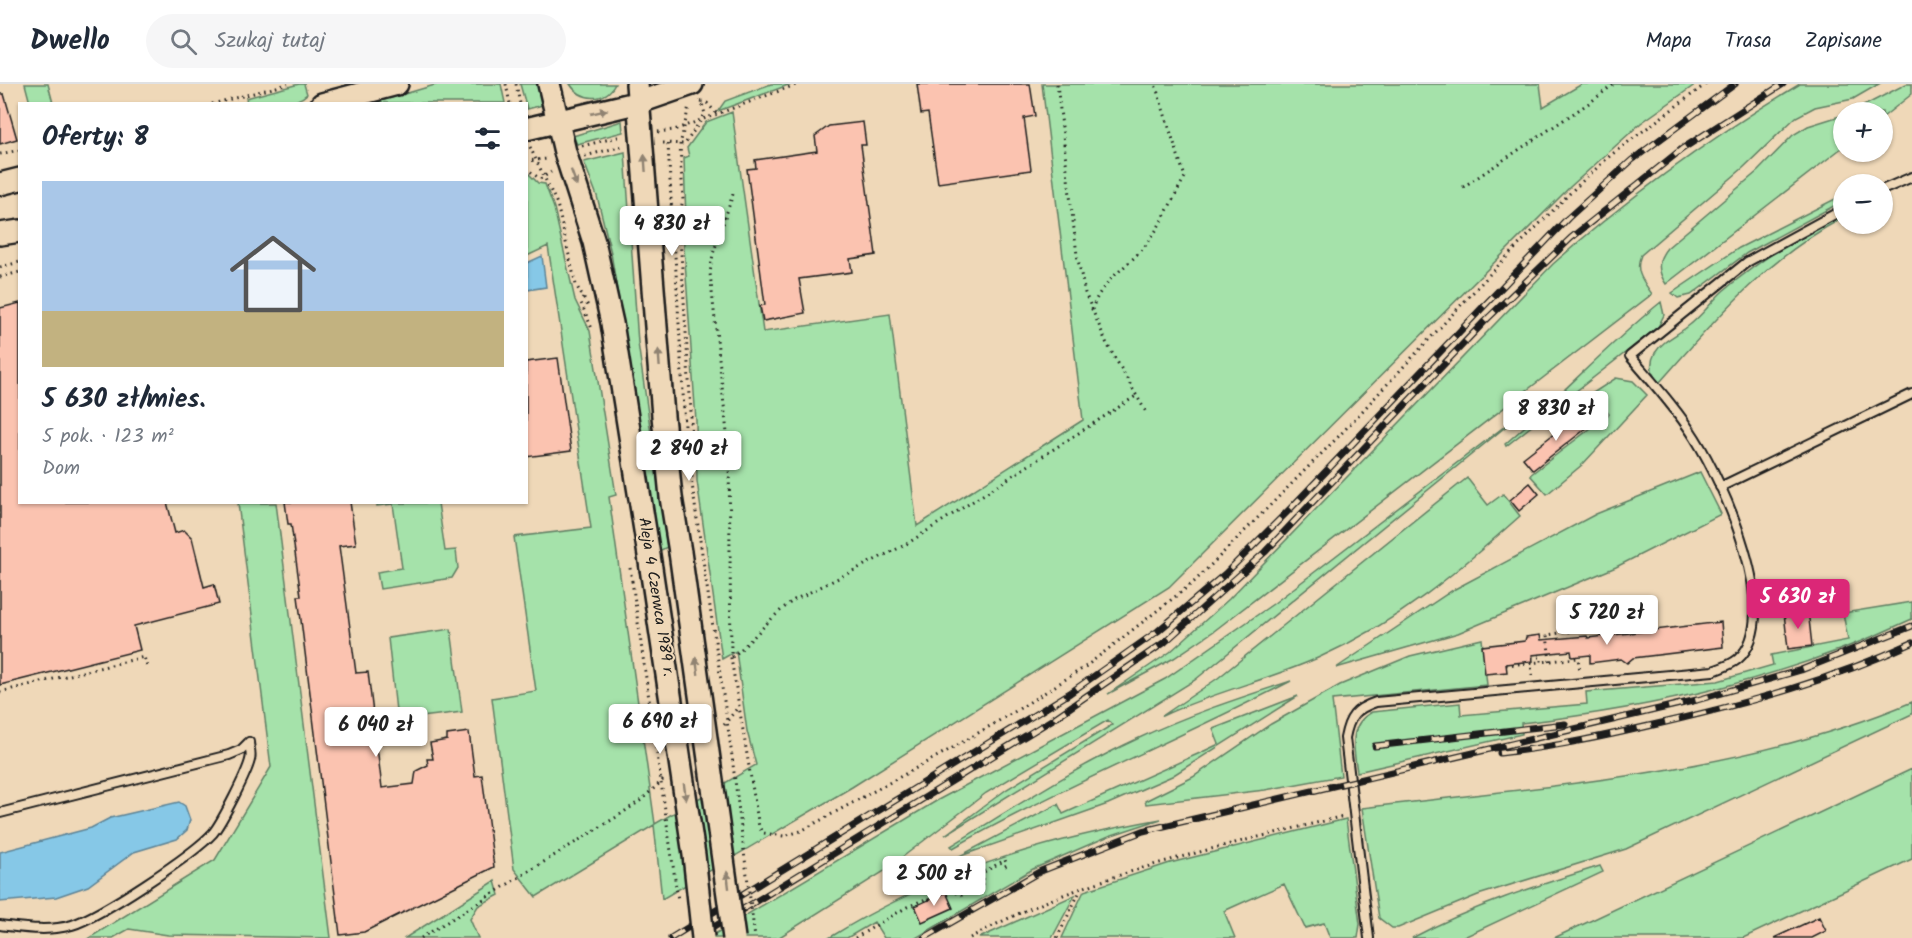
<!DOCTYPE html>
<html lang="pl">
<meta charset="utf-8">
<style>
:root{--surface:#fff;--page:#f6f6f7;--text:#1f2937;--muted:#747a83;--line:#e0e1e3;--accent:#db2777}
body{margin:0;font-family:Kalam,sans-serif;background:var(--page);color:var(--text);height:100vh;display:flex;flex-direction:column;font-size:22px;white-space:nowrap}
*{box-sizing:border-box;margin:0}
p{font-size:20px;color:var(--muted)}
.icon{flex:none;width:33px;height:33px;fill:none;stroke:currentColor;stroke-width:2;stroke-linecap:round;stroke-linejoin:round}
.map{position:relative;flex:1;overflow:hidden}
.drawer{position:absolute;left:18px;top:18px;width:510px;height:402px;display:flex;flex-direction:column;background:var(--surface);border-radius:0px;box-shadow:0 2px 4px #0004}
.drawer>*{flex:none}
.fabs{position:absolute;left:1833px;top:18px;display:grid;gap:12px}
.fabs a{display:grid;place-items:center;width:60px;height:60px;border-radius:50%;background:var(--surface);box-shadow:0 2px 4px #0004;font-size:30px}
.price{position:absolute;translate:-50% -51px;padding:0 14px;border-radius:6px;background:#fff;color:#222;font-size:20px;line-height:39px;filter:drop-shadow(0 2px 3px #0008)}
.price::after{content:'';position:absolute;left:50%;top:36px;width:18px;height:14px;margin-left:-9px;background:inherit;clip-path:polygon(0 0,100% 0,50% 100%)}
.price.on{background:var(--accent);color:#fff}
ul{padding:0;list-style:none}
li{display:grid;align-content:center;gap:12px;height:318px;padding:0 24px}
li+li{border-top:2px solid var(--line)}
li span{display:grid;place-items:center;height:186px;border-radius:0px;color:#555}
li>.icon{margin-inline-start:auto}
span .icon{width:108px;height:108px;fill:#fffc;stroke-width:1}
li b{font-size:26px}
h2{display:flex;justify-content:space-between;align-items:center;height:72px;padding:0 24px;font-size:26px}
header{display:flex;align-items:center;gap:36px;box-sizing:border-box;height:84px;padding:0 30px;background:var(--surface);border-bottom:2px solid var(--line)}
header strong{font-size:28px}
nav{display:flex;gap:33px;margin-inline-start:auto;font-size:21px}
.search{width:420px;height:54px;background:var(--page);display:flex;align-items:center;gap:15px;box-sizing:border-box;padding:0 21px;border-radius:33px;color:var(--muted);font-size:22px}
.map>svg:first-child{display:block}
.green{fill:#a5e2aa;stroke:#607f63;stroke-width:1.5}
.water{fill:#86c8e7;stroke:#5c8396;stroke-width:1.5}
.building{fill:#fbc3b0;stroke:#1c1c1c;stroke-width:1.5}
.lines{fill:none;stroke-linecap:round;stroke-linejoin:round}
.service-casing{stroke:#1c1c1c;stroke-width:12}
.secondary-casing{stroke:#1c1c1c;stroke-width:26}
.path{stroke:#1c1c1c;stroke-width:3;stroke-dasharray:1.5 4.5;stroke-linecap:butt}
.service{stroke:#efd8b8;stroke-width:8}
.secondary{stroke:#efd8b8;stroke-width:21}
.rail-casing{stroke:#1c1c1c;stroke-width:7}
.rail{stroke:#efd8b8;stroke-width:4.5;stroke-dasharray:14;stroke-linecap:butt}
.secondary-bridge-casing{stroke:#1c1c1c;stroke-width:26;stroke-linecap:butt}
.path-bridge{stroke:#1c1c1c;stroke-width:3;stroke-dasharray:1.5 4.5;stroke-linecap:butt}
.secondary-bridge{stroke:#efd8b8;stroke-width:21}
.oneway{fill:#908372}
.labels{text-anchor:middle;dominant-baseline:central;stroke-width:4.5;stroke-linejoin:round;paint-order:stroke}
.street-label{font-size:16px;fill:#1c1c1c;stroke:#efd8b8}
</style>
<header>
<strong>Dwello</strong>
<div class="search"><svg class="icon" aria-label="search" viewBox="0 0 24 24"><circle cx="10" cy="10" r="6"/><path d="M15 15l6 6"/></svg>Szukaj tutaj</div>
<nav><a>Mapa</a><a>Trasa</a><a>Zapisane</a></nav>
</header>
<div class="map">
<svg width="1912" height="854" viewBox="0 0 1912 854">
<rect width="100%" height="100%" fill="#efd8b8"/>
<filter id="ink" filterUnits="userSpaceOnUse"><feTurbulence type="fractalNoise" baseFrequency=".0167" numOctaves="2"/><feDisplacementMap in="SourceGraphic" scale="12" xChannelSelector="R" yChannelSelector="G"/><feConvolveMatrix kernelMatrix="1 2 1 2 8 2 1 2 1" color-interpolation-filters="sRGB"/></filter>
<g filter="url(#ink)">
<path class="green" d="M25 0H48L53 19H30Z
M299 0H304L307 10C294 23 265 20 247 19L246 14Z
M438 0H501L505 19H374Z
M520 0H538L543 21 527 25Z
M570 0H615C605 19 581 17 570 0Z
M771 0H791L718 27 725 17Z
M1042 0H1540L1543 23 1582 0H1696L1641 39 1570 103 1169 503 852 703 662 815 654 741 536 813 514 785 492 614 536 607 514 453 591 444 548 162 527 172V88L538 99 545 100 554 124 575 216 590 247 616 411 609 413 655 740 756 681 747 647 736 567 722 575 697 397 696 337 683 148 686 137 684 74 689 72 687 64 706 38 732 28 763 248 890 230 917 442 1083 336Z
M1800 0H1879L1853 15 1815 23 1796 33 1743 84 1641 171C1634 187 1643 197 1652 210L1214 547 1174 574 1108 610 1170 568 1229 515 1553 180C1630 112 1712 53 1800 0Z
M1906 0H1912V10L1883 33 1882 28H1852Z
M1843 31V63L1666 200C1657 187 1657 176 1667 164L1758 87 1793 51 1808 42Z
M622 37 623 48 577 60 573 52Z
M625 68 638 259 667 463 659 467 611 169 597 112 584 78Z
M1843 111V117L1747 169 1691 211 1678 214 1672 209 1739 164Z
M1843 130V134C1769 172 1714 237 1659 299 1651 290 1649 280 1655 269 1662 257 1677 251 1687 243 1701 233 1711 218 1723 207 1760 176 1800 150 1843 130Z
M1661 218 1664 231 1658 243 1506 362 1505 360C1559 314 1606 262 1661 218Z
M1616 294 1633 297 1647 311 1583 380 1547 410 1530 391 1609 330 1593 309Z
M1531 322 1195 596 945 751 1007 705 1112 641 1108 636 986 709 883 788 778 854H708L938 716 1165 595 1273 520Z
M1700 388 1721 430 1616 483 1458 549 1336 584 1453 506 1596 430Z
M1467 394 1488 421 1503 410 1520 432C1456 489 1400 537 1320 573 1269 596 1213 608 1162 632L1218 594Z
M238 419H276L331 854 168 851 129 845 113 854H89L215 776 271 683Z
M377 419H438L445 467 456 466 458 484 452 494 380 505 377 488 402 484 393 420 377 422Z
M1912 518V535C1787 594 1657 624 1521 639L1522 650 1357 688C1354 665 1347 641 1372 628L1460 619 1461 631 1587 620 1586 608 1718 597 1773 581 1771 571 1848 556 1843 529Z
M451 545 462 628 397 636 388 554Z
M1482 555 1487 601 1332 616 1341 692 1265 706 1146 720 1145 717 1193 693 1271 640 1340 601 1410 572Z
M1291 597C1179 655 1063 702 953 764L951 762C1012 725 1072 685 1137 655 1187 631 1239 614 1291 597Z
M1298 612 1172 692 1108 720 958 773 1058 720 1063 730 1200 669 1219 660 1213 645Z
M1912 618V630L1626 765 1478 811 1398 844H1392L1379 834 1362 724C1547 701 1739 691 1912 618Z
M1912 685V775L1743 854H1554Z
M1161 735 1109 752 1033 785 916 854H884L874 838 847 854H829C931 790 1043 756 1161 735Z
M1346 735 1360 840 1358 854H1330L1324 839 1305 844 1284 800 1224 827 1235 854H1062L1084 807 1170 779Z
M1600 782 1603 788 1462 854H1412C1472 822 1536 802 1600 782Z
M495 797 499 811 478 822 470 835 478 854H405Z
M1075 811 1052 854H979Z"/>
<path class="water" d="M542 172 546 203 527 206V179Z
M179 718 185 722 190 736 187 746 177 755 134 768 88 802 56 813 0 818V768L91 744 110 734Z"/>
<path class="building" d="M917 0H1030L1035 32 1024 34 1031 86 938 99 928 29 921 30Z
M0 10H4L17 55 0 60Z
M863 38 866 61H861L876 171 850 175 852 188 799 195 805 229 763 237 760 222 765 221 747 85 756 84 755 76 817 67 815 52 829 42Z
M20 219V418H167L175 449 184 446 192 454 204 503 214 500 219 520 134 542 140 566 0 601V224Z
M558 274 571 367 526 373V278Z
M1578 331 1588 343 1533 386 1523 374Z
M1530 399 1539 410 1519 427 1510 416Z
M285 418H350L356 460 339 462 356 589 368 588 382 704 414 700 416 687 428 681 427 675H433L430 659 447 656V651L469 648 475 692 482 691 494 783 364 848 340 851 298 512H301L291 440H288Z
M1808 526 1812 562 1788 565 1784 529Z
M1721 538 1723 563 1633 574 1627 579 1621 575 1590 579V571L1572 573 1571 567 1532 571 1533 577 1506 580 1507 588 1485 590 1482 562 1525 557 1526 553 1540 551 1541 556 1587 552 1588 554Z
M946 808 953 824 922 838 915 822Z
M1819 833 1826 847 1812 854H1774Z"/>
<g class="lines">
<defs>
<path id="service" d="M1882 106 1912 93
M1720 403 1912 310
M0 729 229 671 241 666 249 658
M0 841C25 844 48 848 72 841 101 832 193 771 213 749 222 738 247 689 250 676 252 670 249 663 249 658
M1369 854 1345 654C1349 633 1355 625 1376 618L1713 587C1721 584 1731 581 1738 575 1785 533 1722 397 1695 354 1677 325 1652 298 1630 272L1747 178 1844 125"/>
<path id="secondary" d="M549 0 565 68 594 158 612 239 651 484
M637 0 663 332 671 413 680 468
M322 20 397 0
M526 45 640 18 692 0
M0 100 20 95
M0 150 20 147"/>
</defs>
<use href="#service" class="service-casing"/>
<use href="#secondary" class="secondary-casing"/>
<path class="path" d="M506 0 510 20
M516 0 520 20
M1057 0 1077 171 1085 209 1107 260 1146 328
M701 18 707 19 717 30
M212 20 288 0
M658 48 674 46 798 0
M663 59 685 60 705 30 701 16
M668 60 672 134 683 136 680 153 691 328 692 400 700 456
M582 62 622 52
M530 63 557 120 576 201 588 222
M0 70 20 66
M585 72 623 62
M526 77 547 75
M526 84 540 95 551 88
M1463 103 1592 17 1614 0
M733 110 713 170 710 189 729 368 731 574 759 743 763 749 784 752 801 747 949 666 1014 628 1085 583 1194 498 1338 353 1490 190 1575 104 1611 71 1706 0
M0 183 20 178
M0 193 20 188
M583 214 581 219 593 247
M1092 226C1100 197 1127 184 1145 162 1162 141 1171 117 1185 93L1155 0
M686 360 674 154 683 116 680 61 689 22
M630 484 632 497
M732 573C754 555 771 532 794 516L905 461 1136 312
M1532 573H1541V578L1578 574 1580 587
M1550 577 1547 551 1573 547 1572 541
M1531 578 1532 591
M1506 581 1540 578
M0 608 144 573 147 583
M724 641 738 623
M928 816 947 806 962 811 985 798 980 790 1005 776 1007 781 1003 783
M421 854 618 732 640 717 663 696
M855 854 907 823 928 814
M970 854C1086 790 1217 764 1344 732
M1057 854 1081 805"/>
<use href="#service" class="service"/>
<use href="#secondary" class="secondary"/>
<defs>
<path id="rail" d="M1375 662 1565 640
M1500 669C1556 663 1610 651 1666 638 1751 618 1832 596 1912 559
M671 854 1070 609 1158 547 1225 490 1291 424 1568 134 1632 76 1735 0
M696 854 1053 635 1165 558 1265 468 1484 238 1571 154 1682 65 1783 0
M924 854 1041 787 1143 747 1697 616 1801 586 1912 542"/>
</defs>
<use href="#rail" class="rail-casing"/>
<use href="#rail" class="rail"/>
<defs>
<path id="secondary-bridge" d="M680 468 734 854
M651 484 694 771 703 854"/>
</defs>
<use href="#secondary-bridge" class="secondary-bridge-casing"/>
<path class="path-bridge" d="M700 456 730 657 755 854
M632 497 678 816"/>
<use href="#secondary-bridge" class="secondary-bridge"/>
</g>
<defs><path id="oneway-solid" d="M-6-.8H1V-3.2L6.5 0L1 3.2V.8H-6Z" transform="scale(1.5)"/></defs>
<g class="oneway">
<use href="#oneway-solid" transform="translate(599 28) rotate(-13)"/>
<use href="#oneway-solid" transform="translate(645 79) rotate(-94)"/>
<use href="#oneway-solid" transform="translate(574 94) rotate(70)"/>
<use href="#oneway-solid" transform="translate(659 274) rotate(-94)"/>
<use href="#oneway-solid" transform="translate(697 582) rotate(-98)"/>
<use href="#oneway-solid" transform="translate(685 708) rotate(82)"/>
<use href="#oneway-solid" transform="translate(728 796) rotate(-97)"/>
</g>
</g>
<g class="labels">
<g class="street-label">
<text transform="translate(656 513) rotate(81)">Aleja 4 Czerwca 1989 r.</text>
</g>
</g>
</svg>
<div class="fabs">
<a>+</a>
<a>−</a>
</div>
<b class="price" style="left:672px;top:173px">4 830 zł</b>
<b class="price" style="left:1556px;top:358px">8 830 zł</b>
<b class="price" style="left:689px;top:398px">2 840 zł</b>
<b class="price on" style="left:1798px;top:546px">5 630 zł</b>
<b class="price" style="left:1607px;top:562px">5 720 zł</b>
<b class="price" style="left:660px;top:671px">6 690 zł</b>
<b class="price" style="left:376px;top:674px">6 040 zł</b>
<b class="price" style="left:934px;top:823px">2 500 zł</b>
<section class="drawer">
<h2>Oferty: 8<svg class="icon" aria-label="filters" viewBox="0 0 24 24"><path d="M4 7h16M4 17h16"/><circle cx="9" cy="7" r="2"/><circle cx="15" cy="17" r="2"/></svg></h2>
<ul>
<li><span style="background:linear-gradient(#a9c7e8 70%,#c2b280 0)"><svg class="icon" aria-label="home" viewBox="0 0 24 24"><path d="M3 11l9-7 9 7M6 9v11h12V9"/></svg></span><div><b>5 630 zł/mies.</b><p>5 pok. · 123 m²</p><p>Dom</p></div></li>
</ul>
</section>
</div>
